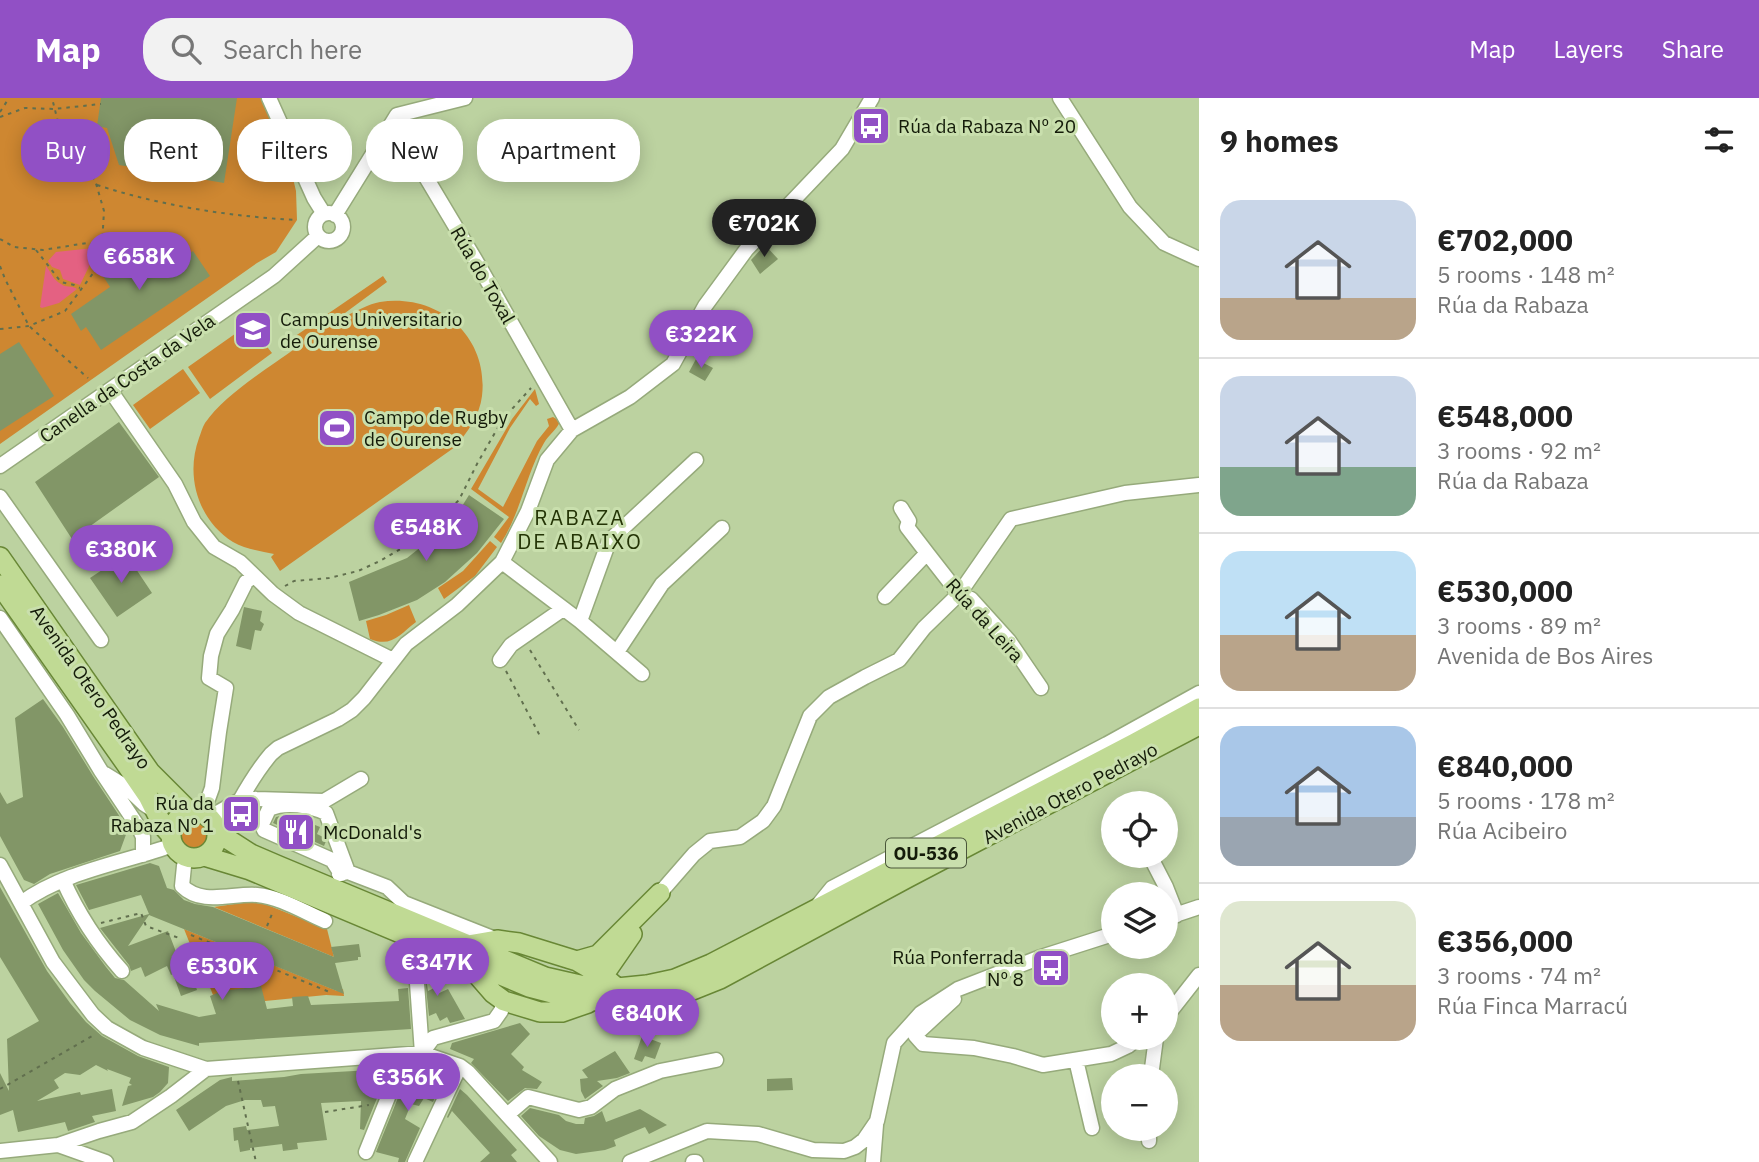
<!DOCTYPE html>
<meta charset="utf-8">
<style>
:root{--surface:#fff;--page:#f2f2f2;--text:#222;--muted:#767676;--line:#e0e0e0;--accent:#9150c5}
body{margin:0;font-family:"IBM Plex Sans",sans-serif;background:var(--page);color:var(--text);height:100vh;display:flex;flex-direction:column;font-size:26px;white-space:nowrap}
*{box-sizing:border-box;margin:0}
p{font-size:23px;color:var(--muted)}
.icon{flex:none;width:38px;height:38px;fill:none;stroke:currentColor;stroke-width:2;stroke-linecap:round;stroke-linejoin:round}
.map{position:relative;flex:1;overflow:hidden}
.drawer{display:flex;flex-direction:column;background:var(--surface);width:560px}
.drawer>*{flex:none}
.guide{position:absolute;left:21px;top:21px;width:665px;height:63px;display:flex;gap:14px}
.fabs{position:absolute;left:1101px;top:693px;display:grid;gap:14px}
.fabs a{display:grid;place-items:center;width:77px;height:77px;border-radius:50%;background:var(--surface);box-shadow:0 4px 18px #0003;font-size:35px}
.price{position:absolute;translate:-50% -60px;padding:0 16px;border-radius:24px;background:var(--accent);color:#fff;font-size:23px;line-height:46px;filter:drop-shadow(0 2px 4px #0008)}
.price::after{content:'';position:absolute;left:50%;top:42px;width:21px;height:16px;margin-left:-10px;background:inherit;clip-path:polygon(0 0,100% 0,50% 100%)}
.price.on{background:#222;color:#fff}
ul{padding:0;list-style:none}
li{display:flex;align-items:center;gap:21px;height:175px;padding:0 21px}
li+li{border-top:2px solid var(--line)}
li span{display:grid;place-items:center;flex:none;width:196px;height:140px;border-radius:21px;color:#555}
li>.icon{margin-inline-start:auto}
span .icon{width:84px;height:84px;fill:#fffc;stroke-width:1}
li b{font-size:30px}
h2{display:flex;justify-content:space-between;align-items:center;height:84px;padding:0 21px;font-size:30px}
.tag{padding:0 24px;border-radius:28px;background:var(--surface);box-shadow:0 4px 18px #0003;font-size:24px;line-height:63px}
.tag.on{background:var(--accent);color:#fff}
header{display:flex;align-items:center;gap:42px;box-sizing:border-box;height:98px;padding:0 35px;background:var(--accent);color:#fff}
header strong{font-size:33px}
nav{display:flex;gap:38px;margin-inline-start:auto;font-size:24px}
.search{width:490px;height:63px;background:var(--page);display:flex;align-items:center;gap:18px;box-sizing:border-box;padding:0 24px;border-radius:28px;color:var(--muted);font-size:26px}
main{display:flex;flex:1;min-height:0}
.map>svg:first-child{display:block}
.green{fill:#ce8731}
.water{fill:#e46182}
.building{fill:#829667}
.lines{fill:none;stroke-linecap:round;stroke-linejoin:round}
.minor-casing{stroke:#96aa7b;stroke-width:17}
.major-casing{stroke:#688735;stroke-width:22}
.path{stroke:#616f4e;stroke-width:2;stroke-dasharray:3.5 5;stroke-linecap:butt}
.minor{stroke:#fff;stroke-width:14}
.major{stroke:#c0da94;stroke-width:19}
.labels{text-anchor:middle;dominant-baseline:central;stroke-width:6;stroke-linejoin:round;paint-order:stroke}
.shield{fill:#c9dfad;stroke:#4a563a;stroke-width:2}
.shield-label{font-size:18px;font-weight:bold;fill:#141b09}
.poi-label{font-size:19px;fill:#141b09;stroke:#c9dfad;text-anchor:start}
.street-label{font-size:19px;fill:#141b09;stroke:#c9dfad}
.neighbourhood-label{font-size:21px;letter-spacing:2px;fill:#243406;stroke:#c9dfad}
</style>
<header>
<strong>Map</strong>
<div class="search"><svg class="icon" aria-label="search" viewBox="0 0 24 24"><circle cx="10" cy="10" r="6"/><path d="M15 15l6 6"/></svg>Search here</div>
<nav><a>Map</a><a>Layers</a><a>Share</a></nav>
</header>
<main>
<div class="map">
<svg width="1199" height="1064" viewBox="0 0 1199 1064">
<rect width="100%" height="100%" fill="#bcd2a0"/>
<path class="green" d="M0 0H261L287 55 296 93 297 122 276 154 257 165 0 346Z
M383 178 387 184 345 215 346 218C356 213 369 206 380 204 438 195 489 238 482 298 480 317 467 335 455 349L280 473 271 459 274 456C260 453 245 451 233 444 198 422 185 378 199 340 201 335 202 330 205 325 224 297 268 270 296 250L291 241Z
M249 226 272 255 210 301 188 269Z
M183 271 200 295 150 331 133 307Z
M535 291 539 306 536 308 530 301 510 330 478 391 503 409 537 343 549 328 547 321 553 319 560 323C557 332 549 336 544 345 526 376 521 414 501 445L494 439 509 419 471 391 512 321Z
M490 443 497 449 475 478 444 501 438 490 463 473Z
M409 507 416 524C400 536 392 550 370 541L366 523 386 517Z
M180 737a14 14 0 1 1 28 0a14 14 0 1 1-28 0Z
M248 804 265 806 327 831 334 859 214 809Z
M184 831 337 893 343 891 344 898 326 897 265 903 213 897 193 846H190Z"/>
<path class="water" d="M93 150 95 151 96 154 80 187 63 181 60 172 52 169 48 163 56 154Z
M46 168C51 174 53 182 61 186 66 190 71 187 77 191L59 205 42 210 40 209Z"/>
<path class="building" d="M101 0H237L224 85 119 67 107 30 97 28Z
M428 25 434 44 441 42 443 51 423 55 418 47H421L419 41 415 42 413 38 410 29Z
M159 138 176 165 193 153 210 178 101 252 86 229 81 233 71 216 110 189 103 178Z
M765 147 778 161 760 176 751 162Z
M19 244 54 298 0 333V256Z
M696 261 713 270 705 283 689 274Z
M119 324 159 379 72 441 35 384Z
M469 397 504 421 477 455 445 484 417 502 379 517 359 523 349 484 407 460 431 441 454 421Z
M126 456 152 495 117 519 90 480Z
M244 509 262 513 260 523 264 526 261 533 255 532 251 552 236 548Z
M43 601 63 629 93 678 128 731 120 753 50 776 34 786 24 782 0 738V694L7 706 23 699 15 620Z
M284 717H290L320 729 317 736 325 740 326 743 324 748 273 725 276 719Z
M150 765 159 768 167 790 174 792 184 802 195 806 213 809 334 859 331 849 359 846 361 859H358V862L335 865 344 896 149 817 128 848 168 833 185 877 191 875 197 892 181 898 173 876 171 877 167 868 145 879 141 869 131 873 129 867 100 830 149 816 141 797 89 812 76 787Z
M0 789 47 873 70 905 86 924 102 938 138 958 169 969 168 985 160 994 153 999 122 1008 128 988 132 987 129 985 131 980 107 971 108 973 96 967 80 977 65 975 54 982 59 990 37 1003 80 994 81 997 112 991 116 1013 92 1018 95 1024 68 1033 65 1024 18 1034 13 1012 0 1017V975L9 993 7 941 39 923 0 859Z
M58 795 81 835 106 869 115 880 124 882 159 913 156 906 199 919 216 916 210 898 222 893 261 888 267 911 293 908 292 899 308 898 311 907 399 903 398 891 408 890 411 931 199 945V948L160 937 130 922 95 893 84 882 63 852 38 806Z
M420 864 422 872H425L428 893 434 890 437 896 448 891 465 921 450 925 447 919 440 923 436 915 429 918 425 880 421 876H416L411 877 408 884 405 866Z
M520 925 530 936 511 956 524 969 522 972 542 984 537 991 525 990 508 1003 471 965 474 961 450 951 452 945Z
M642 938 661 945 655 961 645 958 642 964 634 961Z
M615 953 630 975 617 980 597 983 603 988 585 1001 581 993 580 981 588 980 582 972Z
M410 970 440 975 444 979 433 1004 424 1000 419 1008 411 1006 405 1021 420 1030 405 1064H398L399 1060 376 1054Z
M389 971 364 1032 360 1031 361 1003 321 1005 327 1042 297 1045 298 1051 283 1053 282 1046 250 1050V1052L240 1054 238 1042 234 1043 233 1030 246 1028 247 1032 279 1028 275 1008 263 1009 261 1002H245L226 1008 189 1033 176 1012 220 982 232 979V983L284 979 301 976Z
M792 980 793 992 767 993V981Z
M460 991 467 997 517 1052 511 1057 517 1064H480L490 1055 452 1013 448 1020 447 1019Z
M530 1010 559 1017 566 1023 576 1026H584L585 1020 594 1018 602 1013 606 1024 640 1011 667 1027 649 1036 645 1029 614 1042 616 1048 605 1052 576 1056 560 1052 539 1038 521 1018Z"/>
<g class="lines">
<defs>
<path id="minor" d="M269 0 314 100 324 116
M1060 0 1130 109 1164 145 1199 161
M393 24 479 168 572 332
M315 129a14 14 0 1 1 28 0a14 14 0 1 1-28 0Z
M335 117 397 17 465 0
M110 292 175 386 194 424 214 449 240 464 273 496 299 515 393 562
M0 368 274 178 318 138
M0 399 101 542
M901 410 909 423 907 429 927 455
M502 464 580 523 642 576
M885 499 927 455 959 496 971 501 1009 543 1041 590
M0 520 67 617 101 673 139 730 143 739V757
M580 523 609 443 696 362
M617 554 662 486 722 430
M500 562 511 547 563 511
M105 676 126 689 144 706 150 710
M243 699 256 701 324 703 361 681
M203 715 212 690 219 634 226 590 209 580 211 558 217 536 232 512 246 484 253 478
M210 719 240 702
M217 731C227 724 233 715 239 704 248 688 259 670 271 656L278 650 338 621 352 612 364 600 406 546 457 507 502 464 528 413 547 362 572 332 630 299 673 266 705 208 746 152 842 51 872 0
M1150 758 1166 789 1177 817
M187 759 184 768 182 788C202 808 232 795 257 797 280 799 304 814 325 823
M0 767 53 864 93 917 107 930 143 950 206 971 422 955 460 968 468 974 550 1064
M339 776 348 774 387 789 404 805 495 841
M341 776 332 762 264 732 262 726 269 711C286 703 310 708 326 715L348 774
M63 782C78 816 97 845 122 873
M660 795 694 756 710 743 740 739 763 723 774 708 810 618 829 599 865 579 899 562 924 530 959 496 1011 421 1125 395 1199 387
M21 805C65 773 123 765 173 747
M819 806 832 790 1107 646 1199 595
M1166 820 1199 809
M417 885 422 955
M954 901 915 937 923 946 974 950 1013 958 1043 967 1111 956 1128 948 1138 940
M1166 919 1199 877
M422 955 433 940 494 923 501 913 504 903
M1076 962 1092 1030
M1151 978 1156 940
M507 1017 528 999 579 1012 591 1009 615 991 660 973 716 962
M1149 1031V1043
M58 1047 106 1064
M0 1053 58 1047 99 1033 132 1024 171 998 206 971
M366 1054 405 957
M415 1064 460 968
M630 1064 707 1033 758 1036 813 1052 844 1053 855 1049 864 1042 877 1023 894 945 921 915 958 891 1041 859 1113 836
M693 1064H696
M873 1064 876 1027"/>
<path id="major" d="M0 459 150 674 190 714
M0 487 126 666 148 698 163 728 170 736
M171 737a23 23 0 1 1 46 0a23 23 0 1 1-46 0Z
M217 737 226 740 251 756 279 768 545 879 580 887 617 890 647 887 675 881 711 866 1135 645 1199 610
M204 758 250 772 529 889 575 901 626 905 651 904 680 897 720 881 907 780 1199 627
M468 847 497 842 519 845 577 863 603 878 616 889
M577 863 598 857 660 795
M466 864 493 895 504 903 540 914H562L588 905
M603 878 632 836"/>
</defs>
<use href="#minor" class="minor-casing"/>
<use href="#major" class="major-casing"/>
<path class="path" d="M0 14 9 0
M0 19 25 10 54 11 101 6
M97 87C162 108 228 118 295 122
M0 141 14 149 43 152 87 145 121 152 132 157
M36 152 61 184 74 187 80 190
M0 168 5 181 29 228 88 280
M0 231 29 228 65 213 94 174 102 147 104 113 95 82 71 51 59 28 52 0
M285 488 294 483 329 480 358 473 380 463 419 440 459 402 478 364 503 321 531 290
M530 552 579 632
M506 573 540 638
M101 825 141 815 146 828 179 840
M267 828 272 816
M191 837 332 895
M238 983 256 1064
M0 991 94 937
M325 1014 369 1007"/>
<use href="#minor" class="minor"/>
<use href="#major" class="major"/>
</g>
<defs>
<symbol id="bus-square" viewBox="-11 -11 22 22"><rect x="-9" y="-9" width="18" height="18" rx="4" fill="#9150c5" stroke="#c9dfad"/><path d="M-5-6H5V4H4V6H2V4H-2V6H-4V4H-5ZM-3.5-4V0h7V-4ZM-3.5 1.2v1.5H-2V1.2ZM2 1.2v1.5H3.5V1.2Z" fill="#fff"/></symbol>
<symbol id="university-square" viewBox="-11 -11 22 22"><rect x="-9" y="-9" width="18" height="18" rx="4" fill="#9150c5" stroke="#c9dfad"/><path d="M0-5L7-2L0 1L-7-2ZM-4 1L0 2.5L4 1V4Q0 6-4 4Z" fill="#fff"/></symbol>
<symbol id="stadium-square" viewBox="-11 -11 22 22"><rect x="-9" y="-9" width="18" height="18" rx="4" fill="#9150c5" stroke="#c9dfad"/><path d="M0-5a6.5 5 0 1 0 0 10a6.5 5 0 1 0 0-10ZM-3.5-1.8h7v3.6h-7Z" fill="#fff"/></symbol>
<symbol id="restaurant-square" viewBox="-11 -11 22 22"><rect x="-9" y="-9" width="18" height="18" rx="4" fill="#9150c5" stroke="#c9dfad"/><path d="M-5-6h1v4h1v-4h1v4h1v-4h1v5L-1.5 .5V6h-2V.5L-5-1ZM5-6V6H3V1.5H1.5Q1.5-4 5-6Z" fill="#fff"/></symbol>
</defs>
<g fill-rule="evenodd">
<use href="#bus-square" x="849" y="6" width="44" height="44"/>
<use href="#university-square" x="231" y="210" width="44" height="44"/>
<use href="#stadium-square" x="315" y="308" width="44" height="44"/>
<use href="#bus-square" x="219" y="694" width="44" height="44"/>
<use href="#restaurant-square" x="274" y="712" width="44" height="44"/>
<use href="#bus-square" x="1029" y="848" width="44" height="44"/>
</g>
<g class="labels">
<rect class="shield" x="886" y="740.5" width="80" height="29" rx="5"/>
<g class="shield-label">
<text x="926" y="755">OU-536</text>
</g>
<g class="poi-label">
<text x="898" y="28">Rúa da Rabaza Nº 20</text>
<text x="280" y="221">Campus Universitario<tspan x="280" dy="22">de Ourense</tspan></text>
<text x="364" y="319">Campo de Rugby<tspan x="364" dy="22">de Ourense</tspan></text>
<text x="214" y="705" text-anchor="end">Rúa da<tspan x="214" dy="22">Rabaza Nº 1</tspan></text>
<text x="323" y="734">McDonald's</text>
<text x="1024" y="859" text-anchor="end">Rúa Ponferrada<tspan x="1024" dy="22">Nº 8</tspan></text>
</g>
<g class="street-label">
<text transform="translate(483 177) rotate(60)">Rúa do Toxal</text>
<text transform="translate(127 280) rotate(-35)">Canella da Costa da Vela</text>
<text transform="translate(985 522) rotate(48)">Rúa da Leira</text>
<text transform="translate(91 589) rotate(55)">Avenida Otero Pedrayo</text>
<text transform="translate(1070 695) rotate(-28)">Avenida Otero Pedrayo</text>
</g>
<g class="neighbourhood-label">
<text x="580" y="419">RABAZA<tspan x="580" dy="24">DE ABAIXO</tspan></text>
</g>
</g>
</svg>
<div class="fabs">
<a><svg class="icon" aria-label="locate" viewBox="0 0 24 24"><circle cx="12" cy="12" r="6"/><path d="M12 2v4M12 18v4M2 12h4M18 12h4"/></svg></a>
<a><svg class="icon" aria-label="layers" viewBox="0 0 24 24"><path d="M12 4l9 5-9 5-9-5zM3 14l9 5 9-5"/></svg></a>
<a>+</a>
<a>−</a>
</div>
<b class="price on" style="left:764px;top:161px">€702K</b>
<b class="price" style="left:139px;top:194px">€658K</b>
<b class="price" style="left:701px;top:272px">€322K</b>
<b class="price" style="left:426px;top:465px">€548K</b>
<b class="price" style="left:121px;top:487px">€380K</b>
<b class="price" style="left:437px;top:900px">€347K</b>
<b class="price" style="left:222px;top:904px">€530K</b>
<b class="price" style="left:647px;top:951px">€840K</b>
<b class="price" style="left:408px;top:1015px">€356K</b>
<div class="guide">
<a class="tag on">Buy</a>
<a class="tag">Rent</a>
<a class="tag">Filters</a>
<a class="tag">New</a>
<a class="tag">Apartment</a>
</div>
</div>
<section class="drawer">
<h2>9 homes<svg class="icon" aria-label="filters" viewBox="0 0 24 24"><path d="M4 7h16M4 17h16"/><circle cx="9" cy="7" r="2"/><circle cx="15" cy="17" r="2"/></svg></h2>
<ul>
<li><span style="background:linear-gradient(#c9d6e8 70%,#b9a48a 0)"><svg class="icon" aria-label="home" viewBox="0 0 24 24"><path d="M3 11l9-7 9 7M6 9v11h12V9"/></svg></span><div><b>€702,000</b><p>5 rooms · 148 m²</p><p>Rúa da Rabaza</p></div></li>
<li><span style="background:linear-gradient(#c9d6e8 65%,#7fa58c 0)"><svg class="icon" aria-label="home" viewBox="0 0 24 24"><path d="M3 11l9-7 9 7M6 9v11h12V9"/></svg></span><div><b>€548,000</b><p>3 rooms · 92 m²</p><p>Rúa da Rabaza</p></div></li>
<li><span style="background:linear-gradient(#bfe0f5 60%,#b9a48a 0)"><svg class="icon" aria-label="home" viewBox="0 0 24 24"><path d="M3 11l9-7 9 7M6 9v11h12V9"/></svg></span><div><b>€530,000</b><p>3 rooms · 89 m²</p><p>Avenida de Bos Aires</p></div></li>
<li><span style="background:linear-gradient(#a9c7e8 65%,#9aa5b1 0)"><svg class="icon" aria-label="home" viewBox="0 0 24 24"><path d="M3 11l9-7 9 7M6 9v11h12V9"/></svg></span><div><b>€840,000</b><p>5 rooms · 178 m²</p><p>Rúa Acibeiro</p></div></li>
<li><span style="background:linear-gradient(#dfe7d0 60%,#b9a48a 0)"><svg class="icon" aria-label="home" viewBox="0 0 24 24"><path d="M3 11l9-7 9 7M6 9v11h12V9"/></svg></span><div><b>€356,000</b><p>3 rooms · 74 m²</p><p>Rúa Finca Marracú</p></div></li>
</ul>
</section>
</main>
